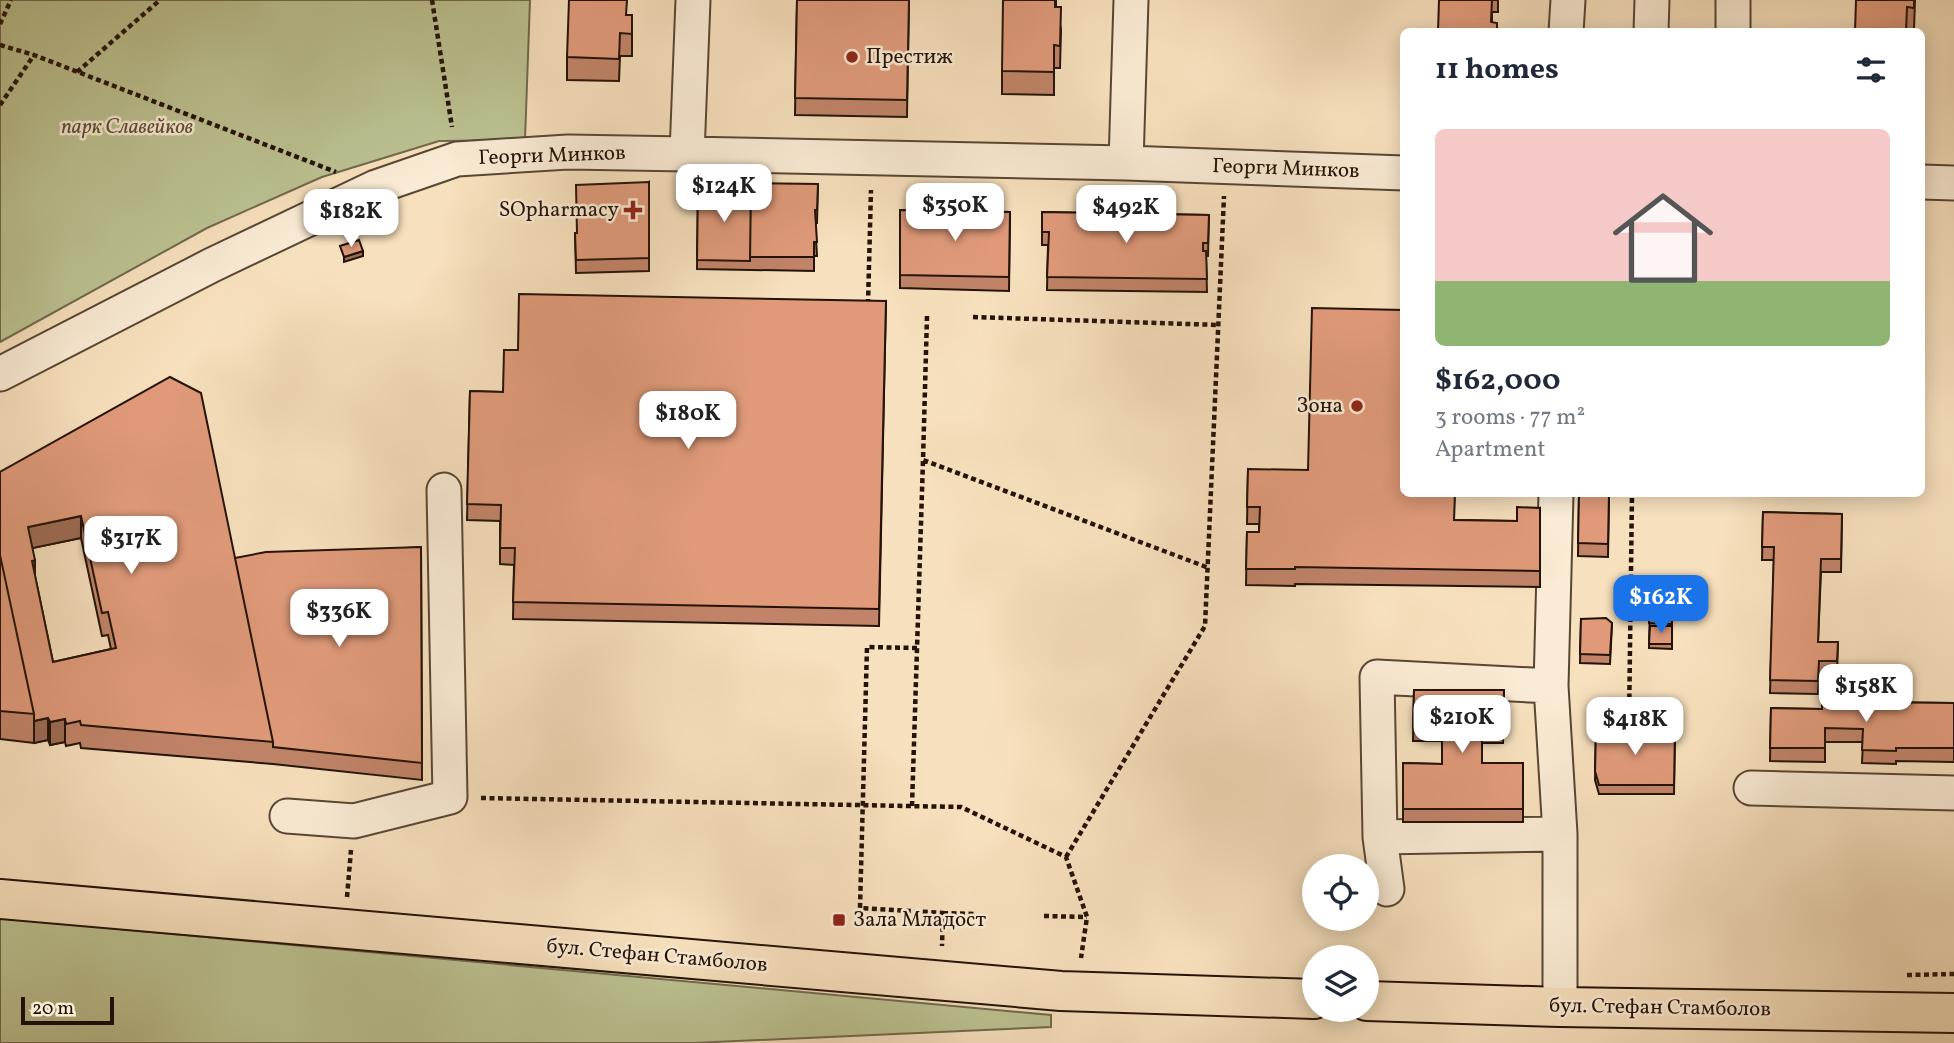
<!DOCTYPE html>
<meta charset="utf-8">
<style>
:root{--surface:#fff;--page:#f6f6f7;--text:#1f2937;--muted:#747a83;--line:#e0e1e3;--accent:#1a73e8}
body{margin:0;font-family:Vollkorn,serif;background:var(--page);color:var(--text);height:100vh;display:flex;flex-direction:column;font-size:26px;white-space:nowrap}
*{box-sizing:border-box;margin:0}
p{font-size:23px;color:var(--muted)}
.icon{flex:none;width:38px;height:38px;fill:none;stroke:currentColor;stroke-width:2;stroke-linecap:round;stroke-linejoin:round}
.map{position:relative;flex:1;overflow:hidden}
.sheet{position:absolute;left:1400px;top:28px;width:525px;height:469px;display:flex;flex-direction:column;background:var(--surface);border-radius:10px;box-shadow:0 4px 18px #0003}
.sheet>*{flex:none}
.buttons{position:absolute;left:1302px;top:854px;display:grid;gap:14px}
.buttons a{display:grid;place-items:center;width:77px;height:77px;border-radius:50%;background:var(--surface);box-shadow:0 4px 18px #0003;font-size:35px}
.scale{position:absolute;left:21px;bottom:18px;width:93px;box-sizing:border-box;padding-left:7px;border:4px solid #231206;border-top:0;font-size:19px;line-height:24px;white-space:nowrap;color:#231206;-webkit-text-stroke:5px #faebd4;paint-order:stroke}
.price{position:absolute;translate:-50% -60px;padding:0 16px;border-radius:14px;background:#fff;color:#222;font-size:23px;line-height:46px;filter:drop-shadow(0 2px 4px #0008)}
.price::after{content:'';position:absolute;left:50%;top:42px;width:21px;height:16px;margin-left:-10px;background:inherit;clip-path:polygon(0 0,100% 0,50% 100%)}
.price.on{background:var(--accent);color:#fff}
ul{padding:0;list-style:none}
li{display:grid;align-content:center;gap:14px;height:371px;padding:0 35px}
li+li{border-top:2px solid var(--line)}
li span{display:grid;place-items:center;height:217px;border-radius:10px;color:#555}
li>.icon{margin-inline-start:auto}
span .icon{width:126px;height:126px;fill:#fffc;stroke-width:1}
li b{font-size:30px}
h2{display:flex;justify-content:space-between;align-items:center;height:84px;padding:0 35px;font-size:30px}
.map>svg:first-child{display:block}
.green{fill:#bcc292;stroke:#706a4c;stroke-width:2}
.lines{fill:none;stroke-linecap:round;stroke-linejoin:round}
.minor-casing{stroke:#584634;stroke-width:37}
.major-casing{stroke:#231206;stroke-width:42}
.path{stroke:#231206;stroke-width:4.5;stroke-dasharray:5 3.5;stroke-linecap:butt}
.minor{stroke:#faebd4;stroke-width:33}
.major{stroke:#f7e0bd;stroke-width:38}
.wall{fill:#c18469;stroke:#231206;stroke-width:2;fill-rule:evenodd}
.shaded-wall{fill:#9d6c55;stroke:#231206;stroke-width:2}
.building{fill:#e09a7a;stroke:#231206;stroke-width:2;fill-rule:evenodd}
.poi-dot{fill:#8f2418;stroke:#faebd4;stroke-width:2.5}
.labels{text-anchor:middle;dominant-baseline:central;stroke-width:5;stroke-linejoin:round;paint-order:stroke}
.poi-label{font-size:21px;fill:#231206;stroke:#faebd4;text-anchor:start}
.park-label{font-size:21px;font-style:italic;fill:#595037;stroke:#faebd4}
.street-label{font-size:21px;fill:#231206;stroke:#faebd4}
</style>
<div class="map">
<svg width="1954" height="1043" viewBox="0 0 1954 1043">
<rect width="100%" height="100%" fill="#f7e0bd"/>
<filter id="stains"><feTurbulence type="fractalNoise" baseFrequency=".00286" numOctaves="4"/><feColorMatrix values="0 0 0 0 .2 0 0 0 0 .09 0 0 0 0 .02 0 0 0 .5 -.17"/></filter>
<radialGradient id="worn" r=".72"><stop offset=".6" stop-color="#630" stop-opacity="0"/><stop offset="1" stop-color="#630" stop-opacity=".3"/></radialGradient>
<path class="green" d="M0 0H530L525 140 439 141 322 177 207 228 0 342Z
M0 918 1051 1015V1027L693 1043H0Z"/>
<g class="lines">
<defs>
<path id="minor" d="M1566 32 1568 0
M1651 32 1652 0
M1733 32V0
M687 154 693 0
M1126 163 1131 0
M1922 182 1954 183
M0 374 212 265 376 187 457 159 568 152 687 154 1126 163 1404 173
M1556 494 1551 686 1560 834V1007
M1551 686 1377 677 1380 837 1560 834
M1751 788 1954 793
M287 816 354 821 450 797 444 490
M1380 837 1387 889"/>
<path id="major" d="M0 899 1061 991 1314 999
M1367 1001 1560 1007 1954 1013"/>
</defs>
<use href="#minor" class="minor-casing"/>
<use href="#major" class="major-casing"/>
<path class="path" d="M432 0 452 127
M0 24 11 0
M0 45 34 55 336 172
M77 72 160 0
M0 105 34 55
M868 304 871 190
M927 316 923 460 1209 568
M973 317 1219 325
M917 648 867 647 860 908 943 913 942 946
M1629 724 1632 494
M481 798 961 807 1066 857 1087 917 1081 958
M912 806 923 460
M1066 857 1205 626 1224 196
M347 897 351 850
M943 913 977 914
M1044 916 1087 917
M1907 975 1954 974"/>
<use href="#minor" class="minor"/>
<use href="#major" class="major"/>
</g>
<path class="wall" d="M797 0H909L907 117 795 115Z
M1056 0V7L1061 29 1060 68H1054V95L1002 94V71Z
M1439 0H1498V12H1492V23Z
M1915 0 1914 30H1907V32H1855Z
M627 15H632V56H620L619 81 567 80V57Z
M649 182V271L576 273 575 233H577Z
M818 184 817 223H815L817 256H814V271L697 269 698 187H751Z
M900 210 1010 212 1009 291 900 288Z
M1042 212 1209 215 1208 256H1206L1207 292 1047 290 1048 245H1042Z
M886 301 879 626 513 619 514 565 500 564V521L467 520 470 391 503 392 518 350Z
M1248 469 1454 520 1517 521 1540 508V587L1295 584V586L1246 585 1247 532H1259V524H1247Z
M0 472 235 558 421 547 422 780 273 764 81 748 80 743 66 746 65 742 50 745 48 740 34 743 0 739ZM81 538 102 636 108 635 111 649 53 662 35 576 32 548Z
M1579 494H1609L1608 557 1578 556Z
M1763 512 1842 514 1841 572H1821L1818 642H1838L1837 675 1819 674 1818 694 1770 693 1774 560H1762Z
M1650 603 1672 604V649L1649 648Z
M1581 619 1612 623 1610 664 1580 663Z
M1414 690H1504L1503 743H1482V763H1523V822H1403V763L1442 764V741H1413Z
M1865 702 1954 703V762L1896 761V764L1862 763 1863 742H1825V762L1770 761 1771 708 1822 709Z
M1596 729 1675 731 1674 794H1599L1595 780Z"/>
<path class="shaded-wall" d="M363 251V256L344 262V257Z
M81 516V538L28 549V527Z
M35 560V582L32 561Z
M48 718V740L34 743V721Z
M65 719V742L50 745V722Z"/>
<path class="building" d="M569 0H627L626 15H632V34L620 33 619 59 567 57Z
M797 0H909L907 100 795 98Z
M1003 0H1055V7H1061L1060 46 1054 45V72L1002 71Z
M1439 0H1492L1491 22 1497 23V32H1438Z
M1856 0H1914V8L1907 7 1906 32H1855Z
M649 182V258L576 260 575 233H577L576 185Z
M751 183 818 184 817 210H815L817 242H814V257H750Z
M698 187H751L750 261 697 260Z
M900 210 1010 212 1009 277 900 275Z
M1042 212 1209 215 1208 243H1203V251H1206L1207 279 1047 277 1049 232H1042Z
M359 240 363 251 344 257 340 246Z
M519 294 886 301 879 609 513 602 515 548H500L501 505 467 504 470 391 503 392 504 350H518Z
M1312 308 1404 310V494H1455L1454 520 1517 521V507L1540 508V571L1295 567V569H1246L1247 532H1259L1260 507H1247L1248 469 1308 470Z
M170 377 201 393 273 742 81 725 80 721 66 724 65 719 50 722 48 718 34 721V714L0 555V472ZM81 516 102 613 108 612 116 648 53 662 32 561 35 560 28 527Z
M1579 494H1609L1608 544 1578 543Z
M1763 512 1842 514 1841 559H1821L1818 642H1838L1837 661H1819L1818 681 1770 680 1774 547H1762Z
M421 547 422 763 273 747V742L235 558 266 552Z
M0 555 34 714 0 711Z
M1650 603 1672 604V624L1649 623Z
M1606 618 1612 623 1610 655 1580 654 1581 619Z
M1650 626H1672V644H1649Z
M1414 690H1504L1503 730H1482V763H1523V809H1403V763L1442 764V728H1413Z
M1822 696H1865V702L1954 703V748H1896V751L1862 750 1863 729 1825 728V748H1770L1771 708 1822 709Z
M1596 729 1675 731 1674 785H1599L1595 771Z"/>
<g class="poi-dot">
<circle cx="852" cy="57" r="7"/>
<path d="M629.5 199.5h7v7h7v7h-7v7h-7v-7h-7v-7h7z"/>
<circle cx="1357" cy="406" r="7"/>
<rect x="832" y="913" width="14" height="14" rx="3.5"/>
</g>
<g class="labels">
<g class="poi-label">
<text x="866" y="57">Престиж</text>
<text x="619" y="210" text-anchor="end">SOpharmacy</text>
<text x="1343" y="406" text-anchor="end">Зона</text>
<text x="853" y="920">Зала Младост</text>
</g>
<g class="park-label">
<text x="127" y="127">парк Славейков</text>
</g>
<g class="street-label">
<text transform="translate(552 156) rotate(-2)">Георги Минков</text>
<text transform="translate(1286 169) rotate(2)">Георги Минков</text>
<text transform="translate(657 956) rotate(5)">бул. Стефан Стамболов</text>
<text transform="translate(1660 1008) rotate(1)">бул. Стефан Стамболов</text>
</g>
</g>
<rect width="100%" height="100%" filter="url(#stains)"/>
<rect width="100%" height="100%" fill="url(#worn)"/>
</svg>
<div class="buttons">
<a><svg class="icon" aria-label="locate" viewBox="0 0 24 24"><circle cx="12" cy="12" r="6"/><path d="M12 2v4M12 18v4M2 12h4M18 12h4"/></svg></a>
<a><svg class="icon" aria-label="layers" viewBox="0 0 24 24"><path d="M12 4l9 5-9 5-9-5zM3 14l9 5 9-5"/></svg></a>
</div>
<div class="scale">20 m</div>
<b class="price" style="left:724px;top:224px">$124K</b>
<b class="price" style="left:955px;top:243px">$350K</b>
<b class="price" style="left:1126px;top:245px">$492K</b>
<b class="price" style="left:351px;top:249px">$182K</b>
<b class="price" style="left:688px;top:451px">$180K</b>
<b class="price" style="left:131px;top:576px">$317K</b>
<b class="price on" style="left:1661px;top:635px">$162K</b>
<b class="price" style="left:339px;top:649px">$336K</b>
<b class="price" style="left:1866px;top:724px">$158K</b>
<b class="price" style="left:1462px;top:755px">$210K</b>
<b class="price" style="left:1635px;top:757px">$418K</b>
<section class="sheet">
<h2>11 homes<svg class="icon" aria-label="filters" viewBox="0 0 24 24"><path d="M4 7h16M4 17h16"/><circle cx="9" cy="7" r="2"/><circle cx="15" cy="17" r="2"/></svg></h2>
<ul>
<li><span style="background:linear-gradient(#f6c9c9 70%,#8fb573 0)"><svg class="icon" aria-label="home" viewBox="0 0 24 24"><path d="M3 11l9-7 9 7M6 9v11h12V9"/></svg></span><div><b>$162,000</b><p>3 rooms · 77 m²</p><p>Apartment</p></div></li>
</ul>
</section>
</div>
